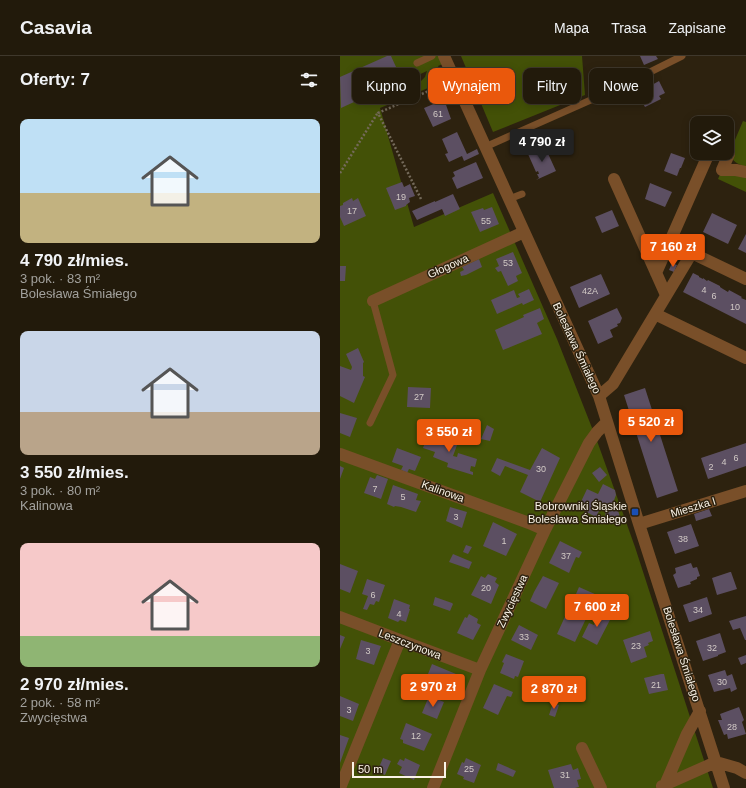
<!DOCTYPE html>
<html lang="pl">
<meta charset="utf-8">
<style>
:root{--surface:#221a0b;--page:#2e2719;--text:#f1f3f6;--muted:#a2a19d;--line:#3f382c;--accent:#ea580c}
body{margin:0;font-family:Arial,sans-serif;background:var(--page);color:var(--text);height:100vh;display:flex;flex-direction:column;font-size:15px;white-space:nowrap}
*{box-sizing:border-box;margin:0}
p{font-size:13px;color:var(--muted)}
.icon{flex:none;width:22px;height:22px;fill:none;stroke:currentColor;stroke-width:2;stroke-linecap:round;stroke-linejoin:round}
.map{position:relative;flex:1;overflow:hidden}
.details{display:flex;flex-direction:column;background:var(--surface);width:340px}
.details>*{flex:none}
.hud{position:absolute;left:12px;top:12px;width:334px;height:36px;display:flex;gap:8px}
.fabs{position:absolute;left:350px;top:60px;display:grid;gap:8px}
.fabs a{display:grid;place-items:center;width:44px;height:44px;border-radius:8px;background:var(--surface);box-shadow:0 2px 10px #0003,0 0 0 1px var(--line);font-size:20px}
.scale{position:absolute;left:12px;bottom:10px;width:94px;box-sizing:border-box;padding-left:4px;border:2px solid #faf3e7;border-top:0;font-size:11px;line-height:14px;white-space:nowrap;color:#faf3e7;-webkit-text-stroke:3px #2d220f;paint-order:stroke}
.price{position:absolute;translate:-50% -34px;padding:0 9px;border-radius:4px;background:var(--accent);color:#fff;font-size:13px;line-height:26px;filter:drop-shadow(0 1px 2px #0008)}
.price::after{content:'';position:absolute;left:50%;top:24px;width:12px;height:9px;margin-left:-6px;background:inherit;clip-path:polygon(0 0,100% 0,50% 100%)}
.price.current{background:#222;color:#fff}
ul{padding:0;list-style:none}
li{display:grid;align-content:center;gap:8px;height:212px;padding:0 20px}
li span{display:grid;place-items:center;height:124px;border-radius:8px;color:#555}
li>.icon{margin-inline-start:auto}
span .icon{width:72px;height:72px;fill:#fffc;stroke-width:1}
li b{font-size:17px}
h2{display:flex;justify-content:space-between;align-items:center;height:48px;padding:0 20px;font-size:17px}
.chip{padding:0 14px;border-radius:8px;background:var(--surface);box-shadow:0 2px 10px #0003,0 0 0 1px var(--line);font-size:14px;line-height:36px}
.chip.current{background:var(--accent);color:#fff}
header{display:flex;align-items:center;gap:24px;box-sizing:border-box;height:56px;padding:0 20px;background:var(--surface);border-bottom:1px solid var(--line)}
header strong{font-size:19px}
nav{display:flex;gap:22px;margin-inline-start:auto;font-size:14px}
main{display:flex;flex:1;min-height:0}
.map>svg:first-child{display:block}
.green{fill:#435107;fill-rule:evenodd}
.building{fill:#5c4f62}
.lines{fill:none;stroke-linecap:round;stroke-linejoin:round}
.path{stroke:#746a5a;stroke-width:2.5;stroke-dasharray:2 2;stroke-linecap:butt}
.lane{stroke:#794f29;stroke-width:7}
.street{stroke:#794f29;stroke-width:12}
.transit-dot{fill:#1a4fb4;stroke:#2d220f;stroke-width:1.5}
.labels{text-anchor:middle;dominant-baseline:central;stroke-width:3;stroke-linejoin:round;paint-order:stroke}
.number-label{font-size:9px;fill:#d2cac6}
.street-label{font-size:11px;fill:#faf3e7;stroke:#2d220f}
.poi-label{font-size:11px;fill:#faf3e7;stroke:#2d220f;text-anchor:end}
</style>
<header>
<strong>Casavia</strong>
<nav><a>Mapa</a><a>Trasa</a><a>Zapisane</a></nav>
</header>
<main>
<section class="details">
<h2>Oferty: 7<svg class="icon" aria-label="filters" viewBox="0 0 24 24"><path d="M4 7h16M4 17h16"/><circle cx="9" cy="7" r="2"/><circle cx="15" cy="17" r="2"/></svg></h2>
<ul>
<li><span style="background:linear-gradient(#bfe0f5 60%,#c2b280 0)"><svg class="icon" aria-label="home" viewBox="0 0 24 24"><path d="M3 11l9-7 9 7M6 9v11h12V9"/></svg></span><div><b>4 790 zł/mies.</b><p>3 pok. · 83 m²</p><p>Bolesława Śmiałego</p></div></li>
<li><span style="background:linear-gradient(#c9d6e8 65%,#b9a48a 0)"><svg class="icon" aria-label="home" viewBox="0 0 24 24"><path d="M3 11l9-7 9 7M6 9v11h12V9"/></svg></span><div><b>3 550 zł/mies.</b><p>3 pok. · 80 m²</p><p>Kalinowa</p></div></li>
<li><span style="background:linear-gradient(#f6c9c9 75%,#8fb573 0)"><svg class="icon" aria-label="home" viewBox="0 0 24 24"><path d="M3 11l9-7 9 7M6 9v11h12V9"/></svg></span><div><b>2 970 zł/mies.</b><p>2 pok. · 58 m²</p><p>Zwycięstwa</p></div></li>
</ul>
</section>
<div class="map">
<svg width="406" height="732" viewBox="0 0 406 732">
<rect width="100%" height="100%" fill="#2d220f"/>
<path class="green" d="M0 0H110L112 4 98 10 105 25 40 52 74 171 153 137 217 283 256 382 295 491 373 732H0ZM87 15 85 21 80 26 38 45 37 38Z
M121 0H242L245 39 153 76Z
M403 65 406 66V111C398 108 393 106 389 98Z
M382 114 406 116V136L378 123Z"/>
<path class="building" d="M47 0H51L62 24 1 52 0 21Z
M300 0H316L318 3 304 9Z
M319 25 325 37 319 40 321 43 305 51 297 36 304 33 305 34 311 31 310 30Z
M105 46 111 63 93 71 84 52 96 47 97 49Z
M117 76 127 98 137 93 139 98 124 105 122 100 109 106 105 98 108 97 102 83Z
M205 91 216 115 196 124 199 122 197 118H199L198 115 196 116 188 98Z
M331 97 345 102 341 112H340L337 120 324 115Z
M136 106 143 122 117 133 112 122 115 120 113 116Z
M62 126 64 131 70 128 75 140 69 142 70 146 66 149V150L55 154 46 132Z
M310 127 332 136 325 151 305 143Z
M113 138 120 153 105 160 102 153 77 164 72 155 95 145V146Z
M12 142 13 145 18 142 26 160 4 170 0 161V150L3 149V147Z
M152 151 159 168 140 176 131 156 143 152 144 154Z
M272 154 279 170 262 177 255 161Z
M372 157 397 169 388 188 363 176Z
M406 178V197L398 193Z
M173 196 182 217 176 220 178 225 168 230 161 215 158 216 155 212 159 210 156 203Z
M139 203 142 211 126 219 121 220 120 216 124 214 122 211Z
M332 207 337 209 334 216 329 214Z
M0 210H6L5 225H0Z
M353 217 359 220V221L363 223V222L367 225 368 224 380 230V231L383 233 388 236 389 234 402 241 401 242 406 244V268L343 236Z
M261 218 270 238 239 252 230 231Z
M189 233 194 244 183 249 182 247 157 258 151 244 174 234 177 242 180 241 178 238Z
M200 252 204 263 197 267 202 278 163 294 155 274 184 261 183 259Z
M277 252 282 262 280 267 277 268 278 270 270 274 273 281 258 288 248 265Z
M18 292 24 306 23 307V320L25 321 14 347 0 340V310L11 314 12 311 6 298Z
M68 331 91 332 90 352 67 351Z
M305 332 338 435 317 442 284 339Z
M0 357 17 362 10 381 0 377Z
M147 369 154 373 150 385 141 383Z
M90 373 102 378 100 383 117 389 113 400 117 401 118 397 137 403 135 411 131 410 130 415 133 416V419L107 411 108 407 93 401 95 396 83 392Z
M406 387V410L368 423 361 402Z
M57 392 81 401 75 415 69 413 67 417 66 416 61 414 63 410 52 406Z
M202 392 220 402 200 446 180 436 188 419 165 410 160 420 151 415 157 402 190 414Z
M0 410 4 412 0 423Z
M260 411 267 419 259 426 252 417Z
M37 419 48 423 41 443 24 437 30 421 35 423Z
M263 428 275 434 276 439 273 447 276 448 281 464 269 468 265 458 267 456 263 453H260L256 461 238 452 247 433 258 438Z
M53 429 78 438 76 444 81 445 76 456 61 451 55 450 54 451 47 448Z
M110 451 127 456 122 472 106 465Z
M369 453 372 460 356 465 354 458Z
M153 466 177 478 166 500 143 490Z
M351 468 359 490 335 498 327 476Z
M220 485 242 496 239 502 236 501 229 517 209 507Z
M126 489 132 491 128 498 123 496Z
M113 498 132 506 129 513 109 506Z
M351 507 353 512 357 511 360 520 357 521V523L350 526 351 528 338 532 333 519 336 517 335 512Z
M0 508 18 515 10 537 0 533Z
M390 516H391L397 533 377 539 372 522Z
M148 518 157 522 155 526 159 529 151 548 131 539 141 520 145 522Z
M203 520 219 527 206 553 190 545 194 536Z
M27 523 45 529 39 546 36 545 34 549 30 548 27 554 23 553 28 540 22 538Z
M239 531 266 543 264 548 255 544 254 546 236 538Z
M95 541 112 547 113 548 110 555 93 549Z
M234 541 252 550 235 586 217 578Z
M367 541 372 558 350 566H349L343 549Z
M54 543 70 549 69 553H70L66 566 60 564 58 566 48 562Z
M261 555 272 560 257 589 242 581 249 567 254 569Z
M129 558 138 563 137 567 141 569 133 584 117 577 125 561 127 562Z
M406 560V584H405L400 572 393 574 389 565Z
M179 569 198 579 191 594 171 584Z
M310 575 313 585 308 587 309 589 304 591 307 601 291 607 283 584Z
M380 577 386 596 378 599V600L363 605 356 585Z
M0 579 5 581 0 593Z
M21 584 41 590 34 609 16 603Z
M166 598 184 605 178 621 175 620 174 623 160 617 164 607 162 606Z
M406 599V607L401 609 398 602Z
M92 608 116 618 108 638 90 631 92 625 86 623Z
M385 614 387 620 392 618 397 633 391 636 390 632 374 636 368 619Z
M321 618H324L328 634 309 638 304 622Z
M154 628 173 636 171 641 167 640 158 659 143 652Z
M0 640 19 648 13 665 0 660Z
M89 640 104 646 97 663 82 657Z
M213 647 219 649 215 661 209 659Z
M399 651 404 664 402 666 406 678 388 683 387 678 384 679 378 664H382L380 658Z
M66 667 92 678 84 695 63 687V684L60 683Z
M0 679 9 682 0 707Z
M43 702 51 705 45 719 37 716Z
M65 702 80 709 74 724 59 717 62 711 57 708 60 703 64 705Z
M126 702 141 709 134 727 123 723 124 721 117 718 122 706 124 707Z
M158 707 176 715 173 721 156 714Z
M231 708 233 714 238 712 241 723 237 724 239 731 235 732H214L208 714Z"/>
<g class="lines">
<path class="path" d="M0 117 37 58
M81 143 38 57 105 28"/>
<path class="lane" d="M77 7 92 0
M145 91 280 31 342 0
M169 143 182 138
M30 367 53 319 33 245"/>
<path class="street" d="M104 0 259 340 299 468 384 732
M389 98 382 114H396L406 116
M274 123 326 239
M316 217 369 97
M33 245 184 176
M315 258 406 302
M259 340 273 328 350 200 352 199H356L406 223
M0 398 189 467 205 474
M299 468 406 435
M0 561 60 584 140 614
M242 692 261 732
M376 706 397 712 406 717
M325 729 347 678 360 655
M322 730 376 706
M0 732 60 584
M93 732 140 614 205 474 249 387 257 376 267 366"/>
</g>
<rect class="transit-dot" x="291" y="452" width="8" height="8" rx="2"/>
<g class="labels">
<g class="number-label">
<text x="98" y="58">61</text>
<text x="61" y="141">19</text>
<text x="12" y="155">17</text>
<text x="146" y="165">55</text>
<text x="168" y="207">53</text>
<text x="364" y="234">4</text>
<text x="250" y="235">42A</text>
<text x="374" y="240">6</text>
<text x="395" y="251">10</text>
<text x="79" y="341">27</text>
<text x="396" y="402">6</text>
<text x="384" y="406">4</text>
<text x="371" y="411">2</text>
<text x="201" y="413">30</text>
<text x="35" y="433">7</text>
<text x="63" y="441">5</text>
<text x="116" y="461">3</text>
<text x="343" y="483">38</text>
<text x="164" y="485">1</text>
<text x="226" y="500">37</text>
<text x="146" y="532">20</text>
<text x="33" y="539">6</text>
<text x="358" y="554">34</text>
<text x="59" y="558">4</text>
<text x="184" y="581">33</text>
<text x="296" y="590">23</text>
<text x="372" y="592">32</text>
<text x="28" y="595">3</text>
<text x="382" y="626">30</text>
<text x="316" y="629">21</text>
<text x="9" y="654">3</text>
<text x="392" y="671">28</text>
<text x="76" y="680">12</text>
<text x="129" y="713">25</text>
<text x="225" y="719">31</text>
</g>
<g class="street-label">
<text transform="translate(108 210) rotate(-24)">Głogowa</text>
<text transform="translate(237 292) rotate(65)">Bolesława Śmiałego</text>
<text transform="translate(103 435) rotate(20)">Kalinowa</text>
<text transform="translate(353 451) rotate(-17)">Mieszka I</text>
<text transform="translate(172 545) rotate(-65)">Zwycięstwa</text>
<text transform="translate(70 588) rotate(21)">Leszczynowa</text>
<text transform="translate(342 598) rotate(72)">Bolesława Śmiałego</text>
</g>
<g class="poi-label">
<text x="287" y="450">Bobrowniki Śląskie<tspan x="287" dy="13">Bolesława Śmiałego</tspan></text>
</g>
</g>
</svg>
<div class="fabs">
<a><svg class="icon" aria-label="layers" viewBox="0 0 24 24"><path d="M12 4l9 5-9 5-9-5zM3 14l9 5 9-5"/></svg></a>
</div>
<div class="scale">50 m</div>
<b class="price current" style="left:202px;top:107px">4 790 zł</b>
<b class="price" style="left:333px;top:212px">7 160 zł</b>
<b class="price" style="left:311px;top:387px">5 520 zł</b>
<b class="price" style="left:109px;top:397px">3 550 zł</b>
<b class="price" style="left:257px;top:572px">7 600 zł</b>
<b class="price" style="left:93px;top:652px">2 970 zł</b>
<b class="price" style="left:214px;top:654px">2 870 zł</b>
<div class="hud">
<a class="chip">Kupno</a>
<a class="chip current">Wynajem</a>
<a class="chip">Filtry</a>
<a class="chip">Nowe</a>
</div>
</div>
</main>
